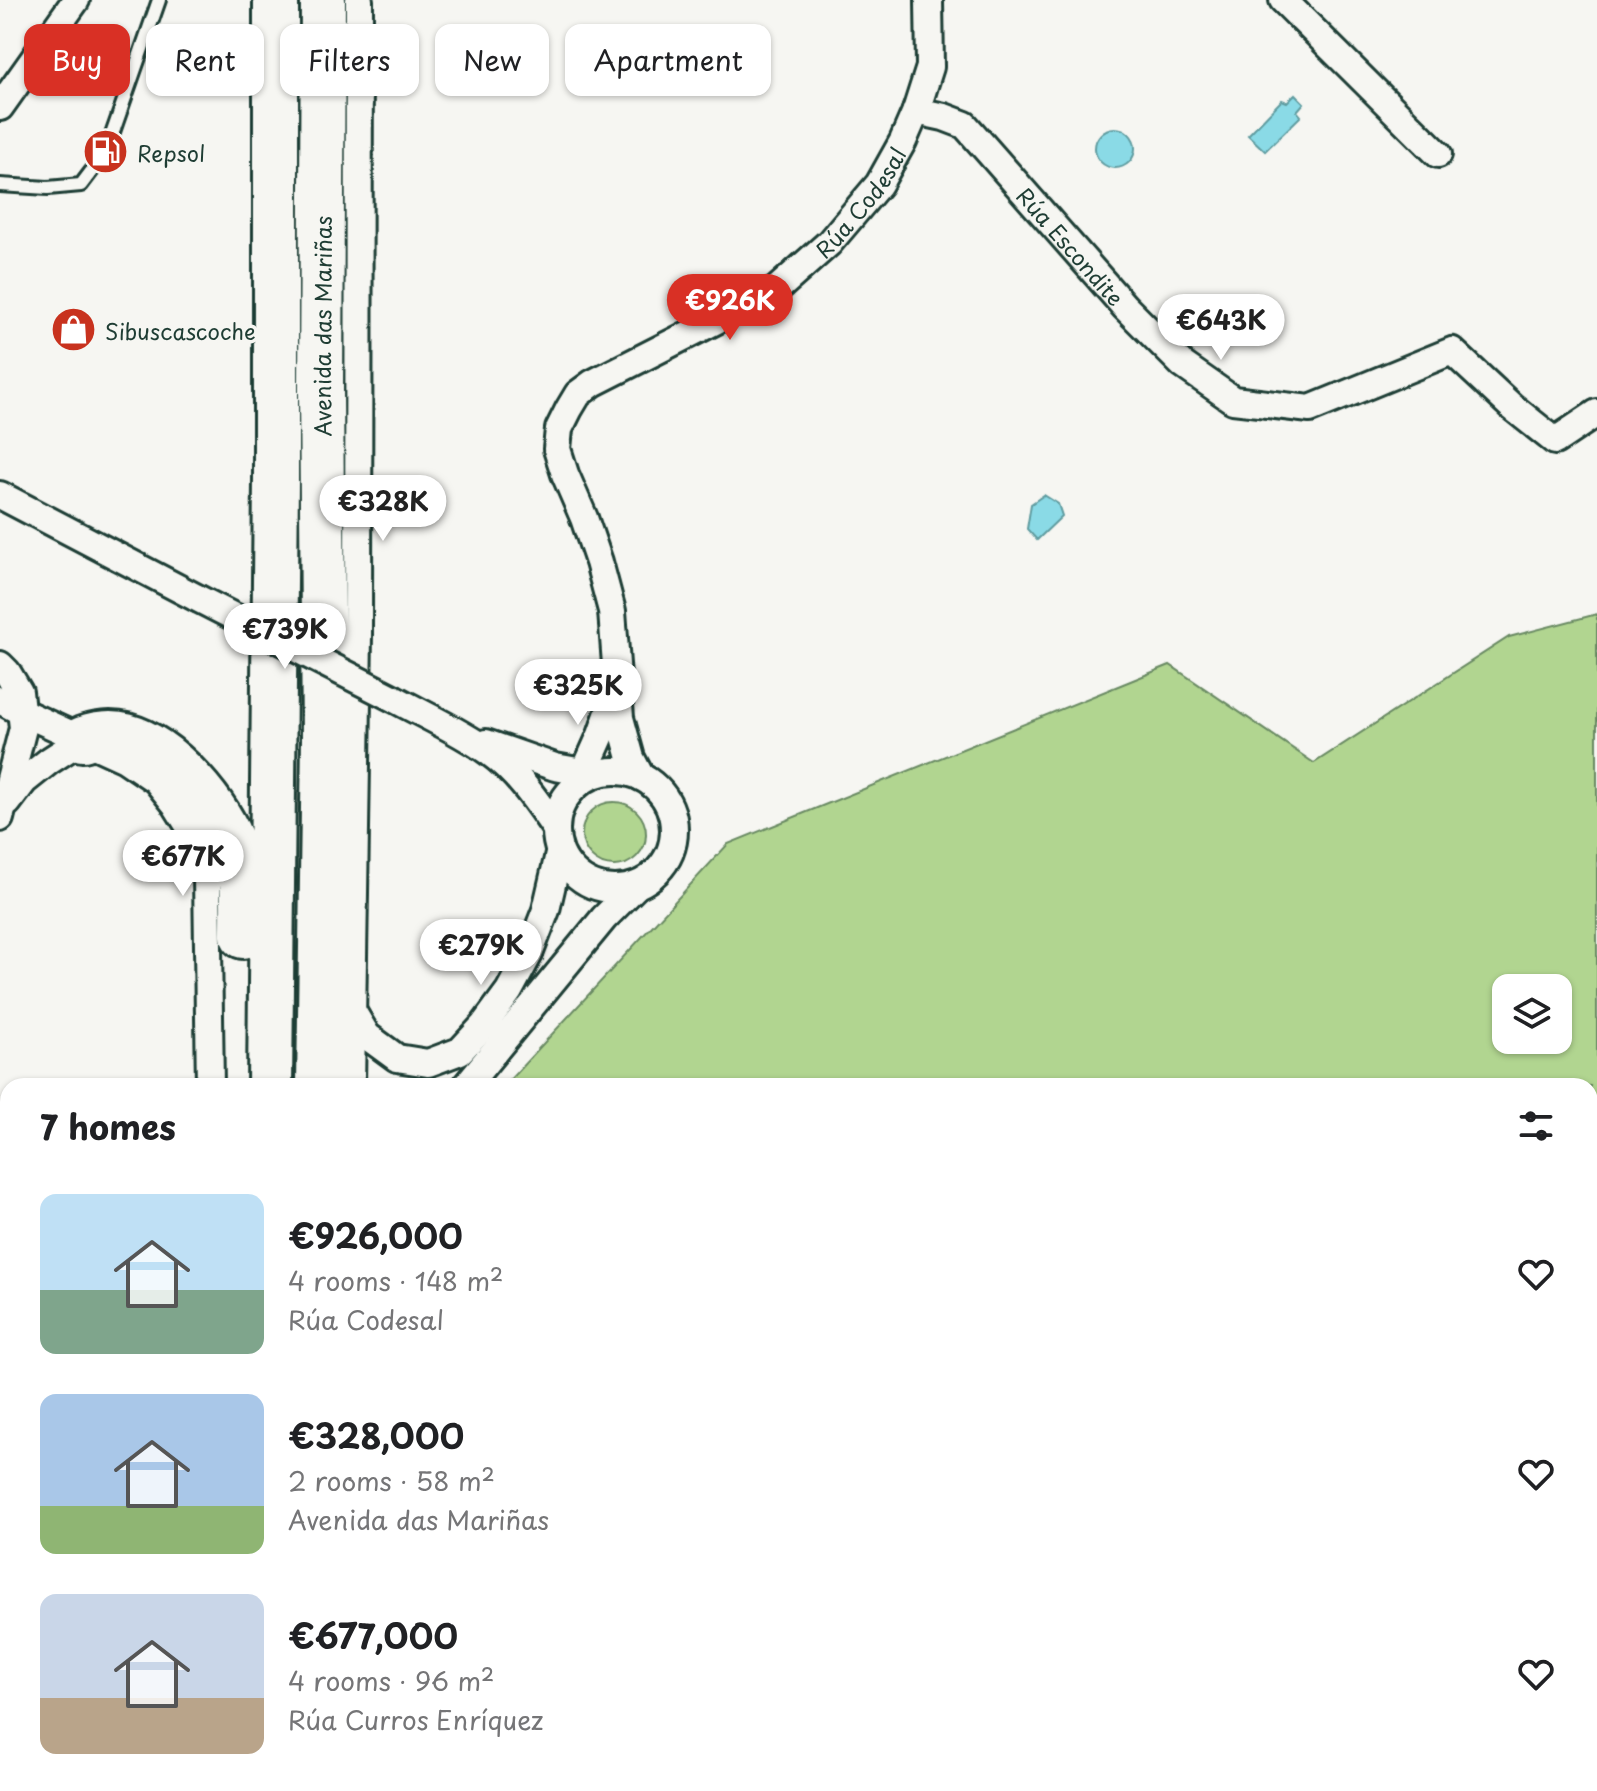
<!DOCTYPE html>
<meta charset="utf-8">
<style>
:root{--surface:#fff;--page:#f6f6f6;--text:#202124;--muted:#757577;--accent:#d93025}
body{margin:0;font-family:"Playpen Sans",sans-serif;background:var(--page);color:var(--text);height:100vh;display:flex;flex-direction:column;font-size:30px;white-space:nowrap}
*{box-sizing:border-box;margin:0}
p{font-size:26px;color:var(--muted)}
.icon{flex:none;width:44px;height:44px;fill:none;stroke:currentColor;stroke-width:2;stroke-linecap:round;stroke-linejoin:round}
.map{position:relative;flex:1;overflow:hidden}
.side{position:absolute;left:0px;top:1078px;width:1598px;height:714px;display:flex;flex-direction:column;background:var(--surface);border-radius:24px 24px 0 0;box-shadow:0 2px 6px #0004}
.side>*{flex:none}
.hud{position:absolute;left:24px;top:24px;width:800px;height:72px;display:flex;gap:16px}
.fabs{position:absolute;left:1492px;top:974px;display:grid;gap:16px}
.fabs a{display:grid;place-items:center;width:80px;height:80px;border-radius:16px;background:var(--surface);box-shadow:0 2px 6px #0004;font-size:40px}
.price{position:absolute;translate:-50% -68px;padding:0 18px;border-radius:28px;background:#fff;color:#222;font-size:26px;line-height:52px;filter:drop-shadow(0 2px 4px #0008)}
.price::after{content:'';position:absolute;left:50%;top:48px;width:24px;height:18px;margin-left:-12px;background:inherit;clip-path:polygon(0 0,100% 0,50% 100%)}
.price.active{background:var(--accent);color:#fff}
ul{padding:0;list-style:none}
li{display:flex;align-items:center;gap:24px;height:200px;padding:0 40px}
li span{display:grid;place-items:center;flex:none;width:224px;height:160px;border-radius:16px;color:#555}
li>.icon{margin-inline-start:auto}
span .icon{width:96px;height:96px;fill:#fffc;stroke-width:1}
li b{font-size:34px}
h2{display:flex;justify-content:space-between;align-items:center;height:96px;padding:0 40px;font-size:34px}
.chip{padding:0 28px;border-radius:16px;background:var(--surface);box-shadow:0 2px 6px #0004;font-size:28px;line-height:72px}
.chip.active{background:var(--accent);color:#fff}
.map>svg:first-child{display:block}
.green{fill:#b1d590;stroke:#688962;stroke-width:2;fill-rule:evenodd}
.water{fill:#8adae6;stroke:#5f9b9f;stroke-width:2}
.lines{fill:none;stroke-linecap:round;stroke-linejoin:round}
.service-casing{stroke:#1f3d34;stroke-width:18}
.minor-casing{stroke:#1f3d34;stroke-width:32}
.trunk-casing{stroke:#1f3d34;stroke-width:50}
.path{stroke:#1f3d34;stroke-width:5;stroke-dasharray:8 6;stroke-linecap:butt}
.service{stroke:#f6f6f2;stroke-width:12}
.minor{stroke:#f6f6f2;stroke-width:26}
.trunk{stroke:#f6f6f2;stroke-width:44}
.minor-bridge-casing{stroke:#1f3d34;stroke-width:32;stroke-linecap:butt}
.minor-bridge{stroke:#f6f6f2;stroke-width:26}
.labels{text-anchor:middle;dominant-baseline:central;stroke-width:7;stroke-linejoin:round;paint-order:stroke}
.poi-label{font-size:22px;fill:#1f3d34;stroke:#f6f6f2;text-anchor:start}
.street-label{font-size:22px;fill:#1f3d34;stroke:#f6f6f2}
</style>
<div class="map">
<svg width="1597" height="1791" viewBox="0 0 1597 1791">
<rect width="100%" height="100%" fill="#f6f6f2"/>
<filter id="ink" filterUnits="userSpaceOnUse"><feTurbulence type="fractalNoise" baseFrequency=".0125" numOctaves="2"/><feDisplacementMap in="SourceGraphic" scale="16" xChannelSelector="R" yChannelSelector="G"/><feConvolveMatrix kernelMatrix="1 2 1 2 8 2 1 2 1" color-interpolation-filters="sRGB"/></filter>
<g filter="url(#ink)">
<path class="green" d="M1597 614V1216L1590 1218V1086H504L728 844 1170 665 1314 763 1509 637ZM1558 988V1040H1506V988Z
M582 834a32 32 0 1 1 64 0a32 32 0 1 1-64 0Z
M652 1784H833L817 1791H650Z"/>
<path class="water" d="M1295 94 1304 103 1297 111 1301 116 1265 151 1248 135 1282 100 1287 102Z
M1095 148a20 20 0 1 1 40 0a20 20 0 1 1-40 0Z
M1044 495 1058 504 1062 516 1037 540 1027 529 1031 504Z"/>
<g class="lines">
<defs>
<path id="service" d="M0 185 48 188 81 185 106 152 159 0"/>
<g id="minor">
<path d="M1283 0 1438 154"/>
<path d="M0 107 76 0"/>
<path id="s1" d="M916 111 944 117 965 125 1125 307 1183 365 1233 400 1310 409 1452 351 1511 406 1555 441 1597 413"/>
<path d="M0 495 197 598"/>
<path d="M0 665 7 672 19 692 23 728 0 818"/>
<path d="M395 699C426 716 460 731 489 752 516 771 536 800 555 828"/>
<path d="M0 700 22 712 125 759 156 780 176 805 196 837 207 877 210 1086"/>
<path d="M486 743 555 767 594 774"/>
<circle cx="615" cy="830" r="59"/>
<path id="s2" d="M641 777 631 758 620 718 612 611 599 562 584 518 565 474 557 449 559 429 569 409 578 394 593 383 776 290 829 243 879 184 903 141 916 111 930 67 929 0"/>
<path d="M580 782 601 735 614 698"/>
<path d="M8 802 24 781 49 761 83 739"/>
<path d="M351 1009 367 1036 397 1058 428 1063 460 1051 484 1025 509 991 529 954 546 910 559 854"/>
<path d="M351 1086 358 635 359 0"/>
<path d="M466 1086 604 918 636 886"/>
<path d="M1590 1241 1597 1239"/>
<path d="M218 1784V1791"/>
<path d="M349 1784 350 1791"/>
</g>
<g id="trunk">
<path d="M83 739C97 734 111 732 126 736 171 748 220 807 235 850 245 877 243 908 243 936"/>
<path d="M270 1086 276 480V0"/>
<path id="s3" d="M319 1086 324 739 321 390 323 0"/>
<path d="M271 1784 272 1791"/>
<path d="M319 1784V1791"/>
</g>
</defs>
<use href="#service" class="service-casing"/>
<use href="#minor" class="minor-casing"/>
<use href="#trunk" class="trunk-casing"/>
<path class="path" d="M850 1784 854 1787 890 1791
M1055 1784 1057 1791
M895 1791 935 1784
M1154 1791V1784"/>
<use href="#service" class="service"/>
<use href="#minor" class="minor"/>
<use href="#trunk" class="trunk"/>
<defs>
<path id="minor-bridge" d="M197 598 395 699"/>
</defs>
<use href="#minor-bridge" class="minor-bridge-casing"/>
<use href="#minor-bridge" class="minor-bridge"/>
</g>
</g>
<defs>
<symbol id="fuel-disc" viewBox="-11 -11 22 22"><circle r="9.5" fill="#c8321e" stroke="#f6f6f2"/><path d="M-5.5-6h7V0h2V4h1.3V-2.5L3-4.5l.8-.8L6-3V5H2.5V1h-1V6h-7ZM-4.2-4.7v3.2H.2V-4.7Z" fill="#fff"/></symbol>
<symbol id="shop-disc" viewBox="-11 -11 22 22"><circle r="9.5" fill="#c8321e" stroke="#f6f6f2"/><path d="M-5-2.5h2.3a2.7 3.5 0 0 1 5.4 0H5L5.5 6h-11ZM-1.5-2.5h3a1.5 2.3 0 0 0-3 0Z" fill="#fff"/></symbol>
</defs>
<g fill-rule="evenodd">
<use href="#fuel-disc" x="80" y="126" width="51" height="51"/>
<use href="#shop-disc" x="48" y="304" width="51" height="51"/>
</g>
<g class="labels">
<g class="poi-label">
<text x="137" y="152">Repsol</text>
<text x="105" y="330">Sibuscascoche</text>
</g>
<g class="street-label">
<text stroke="none"><textPath href="#s2" startOffset="748">Rúa Codesal</textPath></text>
<text stroke="none"><textPath href="#s1" startOffset="212">Rúa Escondite</textPath></text>
<text stroke="none"><textPath href="#s3" startOffset="760">Avenida das Mariñas</textPath></text>
</g>
</g>
</svg>
<div class="fabs">
<a><svg class="icon" aria-label="layers" viewBox="0 0 24 24"><path d="M12 4l9 5-9 5-9-5zM3 14l9 5 9-5"/></svg></a>
</div>
<b class="price active" style="left:730px;top:342px">€926K</b>
<b class="price" style="left:1221px;top:362px">€643K</b>
<b class="price" style="left:383px;top:543px">€328K</b>
<b class="price" style="left:285px;top:671px">€739K</b>
<b class="price" style="left:578px;top:727px">€325K</b>
<b class="price" style="left:183px;top:898px">€677K</b>
<b class="price" style="left:481px;top:987px">€279K</b>
<div class="hud">
<a class="chip active">Buy</a>
<a class="chip">Rent</a>
<a class="chip">Filters</a>
<a class="chip">New</a>
<a class="chip">Apartment</a>
</div>
<section class="side">
<h2>7 homes<svg class="icon" aria-label="filters" viewBox="0 0 24 24"><path d="M4 7h16M4 17h16"/><circle cx="9" cy="7" r="2"/><circle cx="15" cy="17" r="2"/></svg></h2>
<ul>
<li><span style="background:linear-gradient(#bfe0f5 60%,#7fa58c 0)"><svg class="icon" aria-label="home" viewBox="0 0 24 24"><path d="M3 11l9-7 9 7M6 9v11h12V9"/></svg></span><div><b>€926,000</b><p>4 rooms · 148 m²</p><p>Rúa Codesal</p></div><svg class="icon" aria-label="heart" viewBox="0 0 24 24"><path d="M12 20l-8-8c-3-5 5-10 8-4 3-6 11-1 8 4z"/></svg></li>
<li><span style="background:linear-gradient(#a9c7e8 70%,#8fb573 0)"><svg class="icon" aria-label="home" viewBox="0 0 24 24"><path d="M3 11l9-7 9 7M6 9v11h12V9"/></svg></span><div><b>€328,000</b><p>2 rooms · 58 m²</p><p>Avenida das Mariñas</p></div><svg class="icon" aria-label="heart" viewBox="0 0 24 24"><path d="M12 20l-8-8c-3-5 5-10 8-4 3-6 11-1 8 4z"/></svg></li>
<li><span style="background:linear-gradient(#c9d6e8 65%,#b9a48a 0)"><svg class="icon" aria-label="home" viewBox="0 0 24 24"><path d="M3 11l9-7 9 7M6 9v11h12V9"/></svg></span><div><b>€677,000</b><p>4 rooms · 96 m²</p><p>Rúa Curros Enríquez</p></div><svg class="icon" aria-label="heart" viewBox="0 0 24 24"><path d="M12 20l-8-8c-3-5 5-10 8-4 3-6 11-1 8 4z"/></svg></li>
</ul>
</section>
</div>
